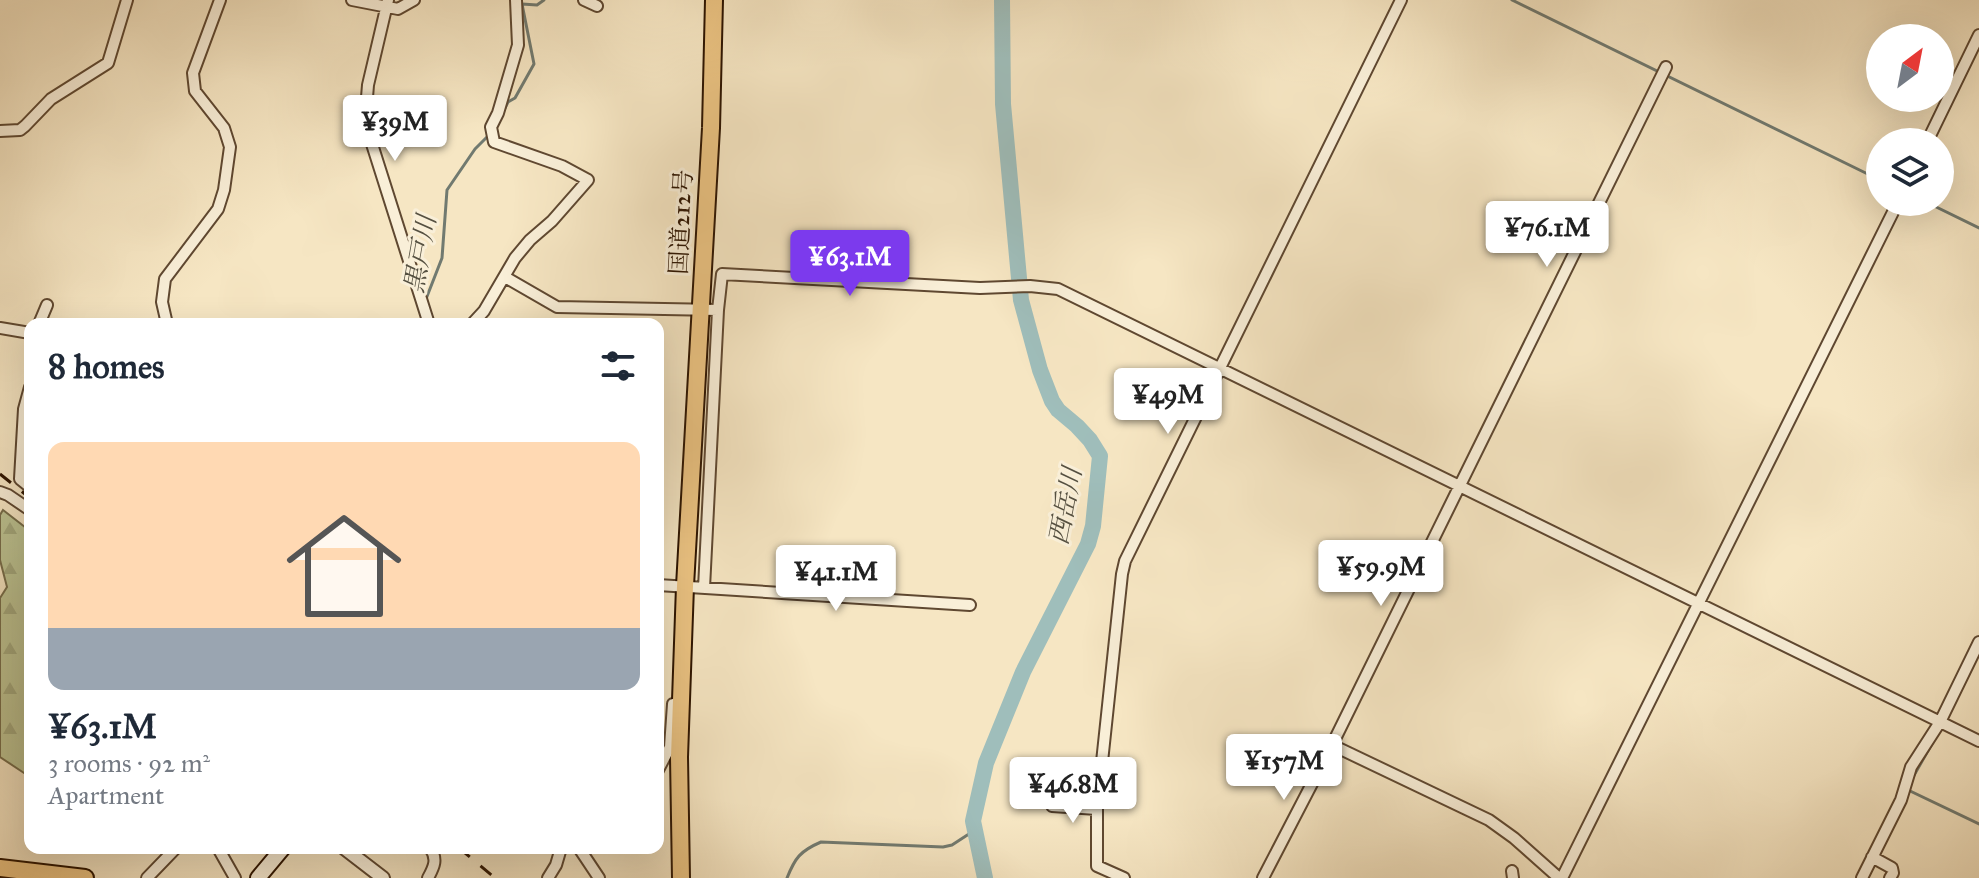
<!DOCTYPE html>
<meta charset="utf-8">
<style>
:root{--surface:#fff;--page:#f2f2f3;--text:#1f2937;--muted:#747a83;--accent:#7c3aed}
body{margin:0;font-family:"IM FELL Great Primer","Noto Serif JP",serif;background:var(--page);color:var(--text);height:100vh;display:flex;flex-direction:column;font-size:30px;white-space:nowrap}
*{box-sizing:border-box;margin:0}
p{font-size:26px;color:var(--muted)}
.icon{flex:none;width:44px;height:44px;fill:none;stroke:currentColor;stroke-width:2;stroke-linecap:round;stroke-linejoin:round}
.map{position:relative;flex:1;overflow:hidden}
.details{position:absolute;left:24px;top:318px;width:640px;height:536px;display:flex;flex-direction:column;background:var(--surface);border-radius:16px;box-shadow:0 8px 32px #0002}
.details>*{flex:none}
.needle{width:52px;rotate:32deg}
.buttons{position:absolute;left:1866px;top:24px;display:grid;gap:16px}
.buttons a{display:grid;place-items:center;width:88px;height:88px;border-radius:50%;background:var(--surface);box-shadow:0 8px 32px #0002;font-size:40px}
.price{position:absolute;translate:-50% -68px;padding:0 18px;border-radius:8px;background:#fff;color:#222;font-size:26px;line-height:52px;filter:drop-shadow(0 2px 4px #0008)}
.price::after{content:'';position:absolute;left:50%;top:48px;width:24px;height:18px;margin-left:-12px;background:inherit;clip-path:polygon(0 0,100% 0,50% 100%)}
.price.selected{background:var(--accent);color:#fff}
ul{padding:0;list-style:none}
li{display:grid;align-content:center;gap:16px;height:424px;padding:0 24px}
li span{display:grid;place-items:center;height:248px;border-radius:16px;color:#555}
li>.icon{margin-inline-start:auto}
span .icon{width:144px;height:144px;fill:#fffc;stroke-width:1}
li b{font-size:34px}
h2{display:flex;justify-content:space-between;align-items:center;height:96px;padding:0 24px;font-size:34px}
.map>svg:first-child{display:block}
.forest{fill:url(#forest-firs);stroke:#756c4a;stroke-width:2}
.lines{fill:none;stroke-linecap:round;stroke-linejoin:round}
.stream{stroke:#717a70;stroke-width:3}
.river{stroke:#9fbebb;stroke-width:16}
.minor-casing{stroke:#5f4831;stroke-width:14}
.tertiary-casing{stroke:#5f4831;stroke-width:16}
.secondary-casing{stroke:#2d1400;stroke-width:18}
.trunk-casing{stroke:#2d1400;stroke-width:20}
.minor{stroke:#f9efd8;stroke-width:10}
.tertiary{stroke:#f9efd8;stroke-width:12}
.secondary{stroke:#f9efd8;stroke-width:14}
.trunk{stroke:#ebc382;stroke-width:16}
.rail{stroke:#2d1400;stroke-width:3;stroke-dasharray:14 14;stroke-linecap:butt}
.labels{text-anchor:middle;dominant-baseline:central;stroke-width:6;stroke-linejoin:round;paint-order:stroke}
.street-label{font-size:24px;fill:#2d1400;stroke:#f9efd8}
.water-label{font-size:26px;font-style:italic;fill:#555041;stroke:#f9efd8}
</style>
<div class="map">
<svg width="1979" height="878" viewBox="0 0 1979 878">
<defs>
<pattern id="forest-firs" width="22" height="20" patternUnits="userSpaceOnUse" patternTransform="scale(2)"><rect width="22" height="20" fill="#bdc493"/><path d="M5 1l3.5 6h-7zM16 11l3.5 6h-7z" fill="#a3a87d"/></pattern>
</defs>
<rect width="100%" height="100%" fill="#f6e6c3"/>
<filter id="stains"><feTurbulence type="fractalNoise" baseFrequency=".0025" numOctaves="4"/><feColorMatrix values="0 0 0 0 .2 0 0 0 0 .09 0 0 0 0 .02 0 0 0 .5 -.17"/></filter>
<radialGradient id="worn" r=".72"><stop offset=".6" stop-color="#630" stop-opacity="0"/><stop offset="1" stop-color="#630" stop-opacity=".3"/></radialGradient>
<path class="forest" d="M3 510 30 531V777L0 757V598L7 587 0 560V515Z"/>
<g class="lines">
<path class="stream" d="M1512 0 1880 180
M503 112 508 102 515 98 534 64 522 4 537 5 544 0
M1926 202 1979 228
M427 302 426 299 442 258 447 190 475 149 489 135
M429 309 433 320
M1913 777 1933 742
M1909 788 1908 790 1979 824
M787 878C795 858 800 851 821 842L943 847 952 845 975 830"/>
<path class="river" d="M985 878 973 821 986 763 1023 672 1088 544 1093 526 1100 456 1090 440 1077 426 1058 410 1052 401 1040 370 1021 300 1003 104 1002 0"/>
<defs>
<path id="minor" d="M352 0 398 9 414 0
M388 0 368 85 365 122 429 324
M584 0 597 6
M0 131 20 130 25 126 51 99 108 63 127 0
M1927 142 1979 35
M505 277 557 307 718 310 722 274 980 288 1030 286 1058 289 1979 741
M39 324 47 305
M167 324 162 302 165 279 218 209 224 190 230 147 224 128 195 91 193 73 220 0
M472 324 484 311 515 258 530 240 552 221 588 180 562 166 494 142 491 127 498 113 518 45 516 0
M0 328 30 333
M30 387 24 409 20 479 30 487
M0 492 8 495 30 510
M658 585 970 605
M704 588 718 310
M1332 745 1489 820 1514 838 1559 878
M658 770 670 747 673 704 681 702
M1052 806 1097 809
M218 848 235 878
M579 848 599 878
M1872 857 1892 868 1893 873 1890 878
M1512 871 1513 878
M147 878 176 848
M428 878C434 867 438 859 430 848
M548 878 556 865 561 848
M1124 878 1097 866V809L1122 574 1125 561 1401 0
M1263 878 1332 745 1666 67
M1562 878 1898 202
M1862 878 1901 800 1911 767 1940 722 1979 642"/>
<path id="tertiary" d="M344 848 383 878"/>
<path id="secondary" d="M258 878 283 848"/>
<path id="trunk" d="M0 868 85 878
M681 878 679 757 685 586 711 128 714 0"/>
</defs>
<use href="#minor" class="minor-casing"/>
<use href="#tertiary" class="tertiary-casing"/>
<use href="#secondary" class="secondary-casing"/>
<use href="#trunk" class="trunk-casing"/>
<use href="#minor" class="minor"/>
<use href="#tertiary" class="tertiary"/>
<use href="#secondary" class="secondary"/>
<use href="#trunk" class="trunk"/>
<path class="rail" d="M0 474 30 498
M459 848 495 878"/>
</g>
<g class="labels">
<g class="street-label">
<text transform="translate(681 222) rotate(-87)">国道212号</text>
</g>
<g class="water-label">
<text transform="translate(420 254) rotate(-80)">黒戸川</text>
<text transform="translate(1065 506) rotate(-79)">西岳川</text>
</g>
</g>
<rect width="100%" height="100%" filter="url(#stains)"/>
<rect width="100%" height="100%" fill="url(#worn)"/>
</svg>
<div class="buttons">
<a><svg class="needle" viewBox="-14 -14 28 28"><path d="M0-13l5 13h-10z" fill="#e53935"/><path d="M0 13l5-13h-10z" fill="#747a83"/></svg></a>
<a><svg class="icon" aria-label="layers" viewBox="0 0 24 24"><path d="M12 4l9 5-9 5-9-5zM3 14l9 5 9-5"/></svg></a>
</div>
<b class="price" style="left:395px;top:163px">¥39M</b>
<b class="price" style="left:1547px;top:269px">¥76.1M</b>
<b class="price selected" style="left:850px;top:298px">¥63.1M</b>
<b class="price" style="left:1168px;top:436px">¥49M</b>
<b class="price" style="left:1381px;top:608px">¥59.9M</b>
<b class="price" style="left:836px;top:613px">¥41.1M</b>
<b class="price" style="left:1284px;top:802px">¥157M</b>
<b class="price" style="left:1073px;top:825px">¥46.8M</b>
<section class="details">
<h2>8 homes<svg class="icon" aria-label="filters" viewBox="0 0 24 24"><path d="M4 7h16M4 17h16"/><circle cx="9" cy="7" r="2"/><circle cx="15" cy="17" r="2"/></svg></h2>
<ul>
<li><span style="background:linear-gradient(#ffd9b3 75%,#9aa5b1 0)"><svg class="icon" aria-label="home" viewBox="0 0 24 24"><path d="M3 11l9-7 9 7M6 9v11h12V9"/></svg></span><div><b>¥63.1M</b><p>3 rooms · 92 m²</p><p>Apartment</p></div></li>
</ul>
</section>
</div>
